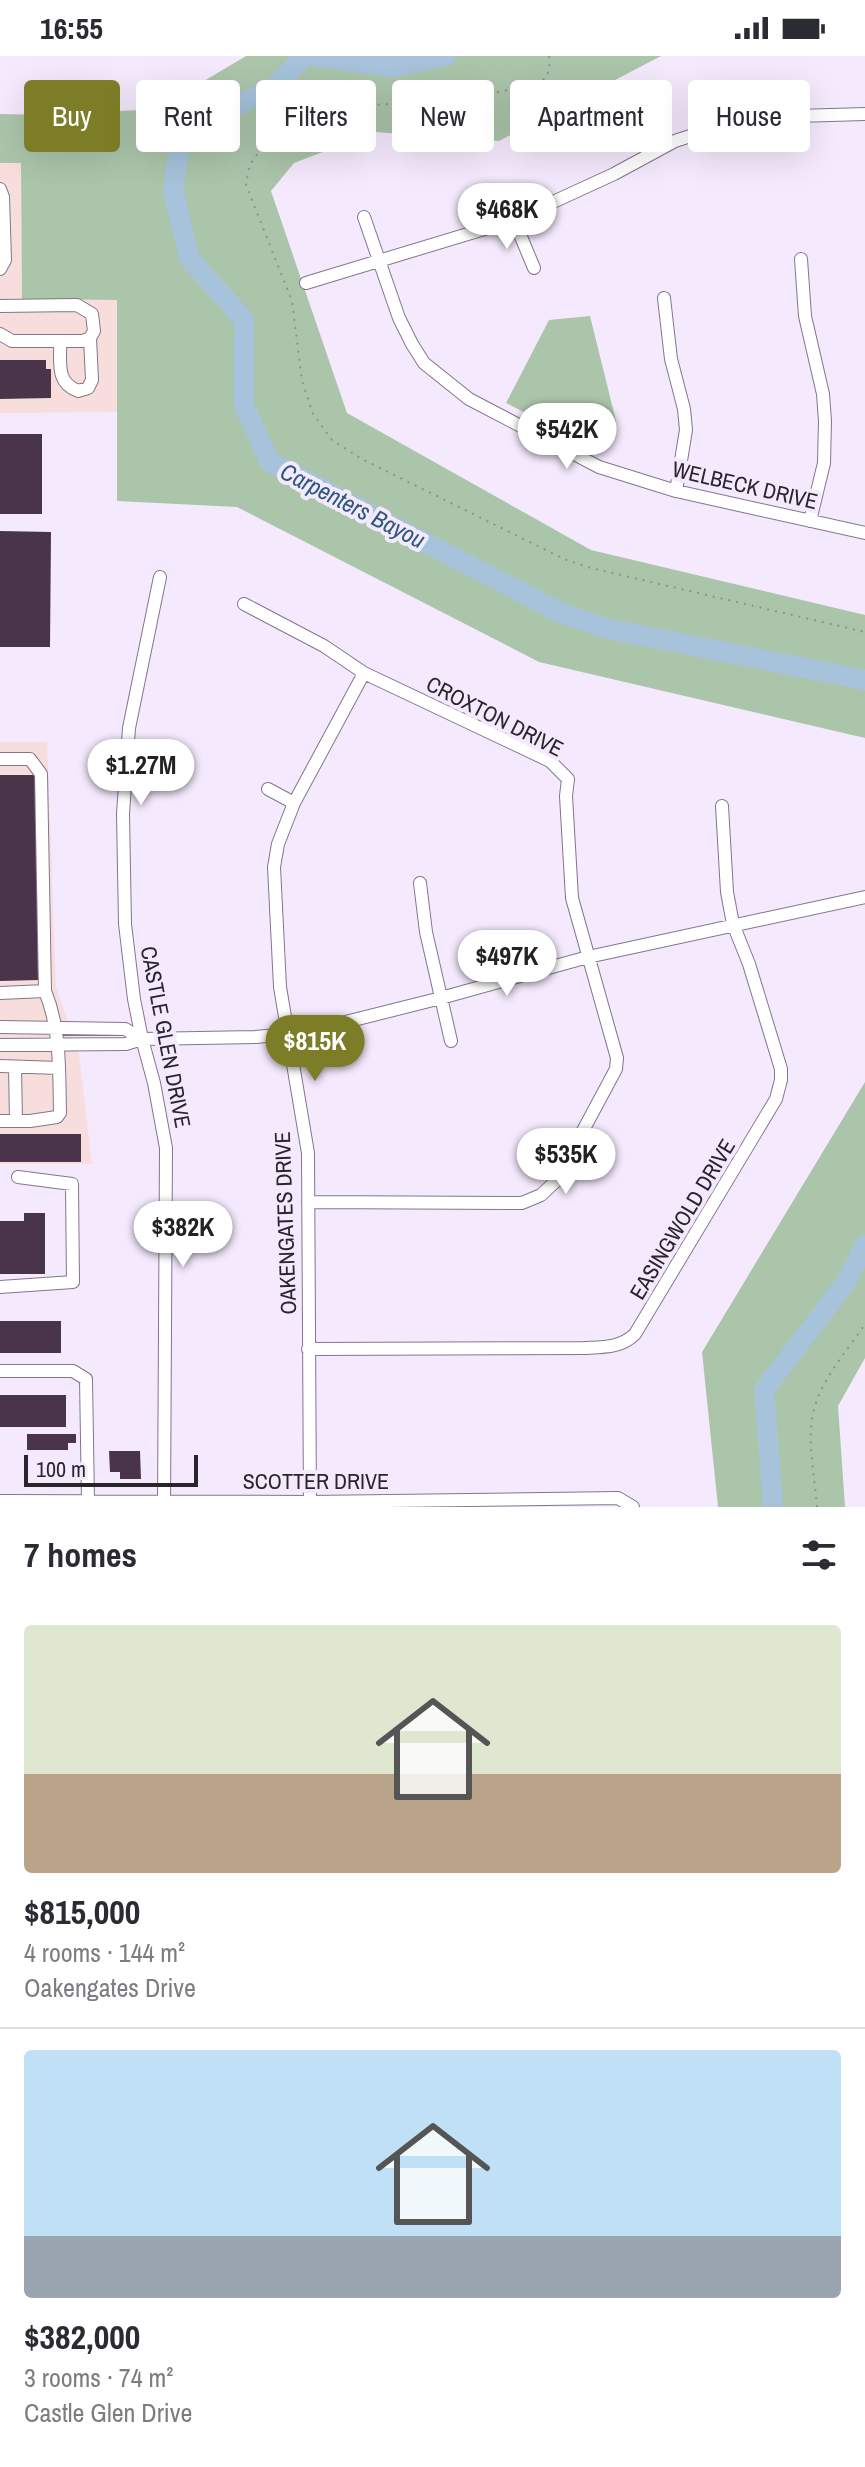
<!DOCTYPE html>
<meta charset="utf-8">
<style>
:root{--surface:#fff;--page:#f7f7f7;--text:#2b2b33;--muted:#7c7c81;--line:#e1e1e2;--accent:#7c7d26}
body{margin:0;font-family:"Archivo Narrow",sans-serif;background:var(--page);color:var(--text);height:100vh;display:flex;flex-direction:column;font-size:30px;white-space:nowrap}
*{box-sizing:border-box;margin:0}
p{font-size:26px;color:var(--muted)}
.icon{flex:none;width:44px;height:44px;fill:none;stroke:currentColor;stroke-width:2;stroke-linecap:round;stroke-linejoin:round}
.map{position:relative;height:1451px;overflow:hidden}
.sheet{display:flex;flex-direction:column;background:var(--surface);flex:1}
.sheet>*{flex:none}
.banner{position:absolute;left:24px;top:24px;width:818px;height:72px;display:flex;gap:16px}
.scale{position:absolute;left:24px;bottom:20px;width:174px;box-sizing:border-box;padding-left:8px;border:4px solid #2a252d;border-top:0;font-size:22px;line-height:28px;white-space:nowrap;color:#2a252d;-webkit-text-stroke:6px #f5eafd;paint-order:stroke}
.price{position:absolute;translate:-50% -68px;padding:0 18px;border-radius:28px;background:#fff;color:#222;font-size:26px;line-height:52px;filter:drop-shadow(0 2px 4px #0008)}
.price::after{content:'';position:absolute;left:50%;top:48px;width:24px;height:18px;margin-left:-12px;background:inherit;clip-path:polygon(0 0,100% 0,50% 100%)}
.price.current{background:var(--accent);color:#fff}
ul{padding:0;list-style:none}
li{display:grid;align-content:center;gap:16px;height:424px;padding:0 24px}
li+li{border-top:2px solid var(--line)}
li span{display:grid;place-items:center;height:248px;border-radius:8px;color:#555}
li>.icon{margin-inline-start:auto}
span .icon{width:144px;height:144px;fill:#fffc;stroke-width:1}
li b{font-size:34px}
h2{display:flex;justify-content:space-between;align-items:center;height:96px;padding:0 24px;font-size:34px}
.chip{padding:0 28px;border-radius:8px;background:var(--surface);box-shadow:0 8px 32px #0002;font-size:28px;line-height:72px}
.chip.current{background:var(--accent);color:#fff}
.status{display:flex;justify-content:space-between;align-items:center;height:56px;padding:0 40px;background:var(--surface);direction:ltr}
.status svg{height:22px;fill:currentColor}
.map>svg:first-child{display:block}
.commercial{fill:#f8dddd}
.green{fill:#abc5ab}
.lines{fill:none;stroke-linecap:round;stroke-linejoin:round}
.river{stroke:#a6c3db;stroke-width:20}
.building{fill:#4a3449}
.minor-casing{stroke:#83768b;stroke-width:14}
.path{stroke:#958d9b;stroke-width:2;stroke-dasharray:2 6;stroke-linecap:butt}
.minor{stroke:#fff;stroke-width:12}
.labels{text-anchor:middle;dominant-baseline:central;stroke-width:8;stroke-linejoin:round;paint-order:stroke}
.street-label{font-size:22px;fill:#2a252d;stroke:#f5eafd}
.water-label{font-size:24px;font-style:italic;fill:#2c597c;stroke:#f5eafd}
</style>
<div class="status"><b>16:55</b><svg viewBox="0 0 49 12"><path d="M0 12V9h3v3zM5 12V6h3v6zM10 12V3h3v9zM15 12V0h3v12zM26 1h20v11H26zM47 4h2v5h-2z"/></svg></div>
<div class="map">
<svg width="865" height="1451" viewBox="0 0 865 1451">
<rect width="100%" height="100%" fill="#f5eafd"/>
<path class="commercial" d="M0 107H21L22 243 117 244V356L0 357Z
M0 686H47L56 931 79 999 92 1108H0Z"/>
<path class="green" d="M246 0H661L499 85 375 76 294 107 271 135 347 357 591 494 865 559V682L539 606 237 451 117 445V244L22 243 21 107H0V58L46 59 157 53Z
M590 260 616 365 602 396 506 347 549 264Z
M865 1026V1302L838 1350 845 1451H718L702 1296Z"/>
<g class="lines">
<path class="river" d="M305 0 273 32 207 64 179 94 173 133 189 202 244 264V350L270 406 561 557 609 573 865 624
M312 0 393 11 446 0
M773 1451 764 1334 844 1229 865 1189"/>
</g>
<path class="building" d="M0 304H46V313H51V342L0 343Z
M0 378H42V458H0Z
M0 475 51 476 50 591H0Z
M0 719H37L38 924 0 925Z
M0 1078H81V1106H0Z
M24 1157H45V1218H0V1165H24Z
M0 1265H61V1297H0Z
M0 1339H66V1371H0Z
M27 1378H76V1387H68V1394H27Z
M109 1395H140L141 1423H120V1416H110Z"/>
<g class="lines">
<defs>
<path id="minor" d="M0 133 3 141 5 204 0 213
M364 161 399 262 412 288 424 307 469 343 599 411 676 435 865 477
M514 164 534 212
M801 203 805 260 823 338 825 365 824 407 810 465
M306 227 514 164 614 118 675 85 727 68 759 61 865 58
M664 242 671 303 684 353 686 374 676 435
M0 250 77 249 92 258 94 275 90 282 83 285H12L0 278
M60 285C61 306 55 326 78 335L88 332 92 324 90 282
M160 521 129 672 123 758 125 868 134 943 142 983 154 1027 166 1092 164 1451
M244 548 324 590 364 617 550 705 568 723 566 740 572 842 617 1002 616 1013 556 1125 541 1139 522 1147 308 1146
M0 703H30L41 718 45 935C61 974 59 1015 60 1057L57 1061 30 1065H0
M268 733 294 747
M420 827 426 876 451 985
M0 937 45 935
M0 971 125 973 142 983
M0 989 126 988 142 983 256 981 306 976 441 942 588 901 865 841
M0 1010 59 1012
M15 1011 16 1065
M0 1231 73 1226 72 1128 18 1121
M308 1293 584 1292C603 1291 621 1292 635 1278L776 1043 781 1024V1013L749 908 733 868 727 836 722 750
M0 1315H73L86 1323 88 1445
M0 1445 310 1446 618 1442 633 1451
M310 1451 308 1097 280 931 274 811 278 788 294 747 364 617"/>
</defs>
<use href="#minor" class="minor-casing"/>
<path class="path" d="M549 0C551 15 547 24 534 30 501 35 469 42 436 45 379 51 320 43 273 84 255 99 249 104 246 129L292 245 302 325 313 358 332 384 360 402 564 503 591 512 865 576
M817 1451C815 1422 807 1388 813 1358 819 1326 847 1295 865 1268"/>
<use href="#minor" class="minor"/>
</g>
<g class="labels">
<g class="street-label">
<text transform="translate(745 429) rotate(13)">WELBECK DRIVE</text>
<text transform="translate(495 660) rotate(27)">CROXTON DRIVE</text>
<text transform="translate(166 981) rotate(79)">CASTLE GLEN DRIVE</text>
<text transform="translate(682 1163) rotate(-59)">EASINGWOLD DRIVE</text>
<text transform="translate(285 1167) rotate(-92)">OAKENGATES DRIVE</text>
<text x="316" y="1425">SCOTTER DRIVE</text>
</g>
<g class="water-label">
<text transform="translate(353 449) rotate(27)">Carpenters Bayou</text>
</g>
</g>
</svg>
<div class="scale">100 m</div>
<b class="price" style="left:507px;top:195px">$468K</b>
<b class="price" style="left:567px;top:415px">$542K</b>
<b class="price" style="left:141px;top:751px">$1.27M</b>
<b class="price" style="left:507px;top:942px">$497K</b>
<b class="price current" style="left:315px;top:1027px">$815K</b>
<b class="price" style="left:566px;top:1140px">$535K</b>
<b class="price" style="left:183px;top:1213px">$382K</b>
<div class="banner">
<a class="chip current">Buy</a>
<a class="chip">Rent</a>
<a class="chip">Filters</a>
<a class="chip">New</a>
<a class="chip">Apartment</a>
<a class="chip">House</a>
</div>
</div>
<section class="sheet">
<h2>7 homes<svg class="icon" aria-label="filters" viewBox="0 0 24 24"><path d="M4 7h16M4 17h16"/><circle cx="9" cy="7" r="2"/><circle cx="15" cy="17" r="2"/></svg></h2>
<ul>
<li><span style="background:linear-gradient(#dfe7d0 60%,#b9a48a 0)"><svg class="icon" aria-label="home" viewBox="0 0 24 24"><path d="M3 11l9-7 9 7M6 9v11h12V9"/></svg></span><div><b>$815,000</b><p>4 rooms · 144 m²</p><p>Oakengates Drive</p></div></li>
<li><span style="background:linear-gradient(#bfe0f5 75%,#9aa5b1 0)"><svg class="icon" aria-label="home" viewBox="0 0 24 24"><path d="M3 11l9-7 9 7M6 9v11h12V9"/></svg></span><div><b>$382,000</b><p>3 rooms · 74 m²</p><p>Castle Glen Drive</p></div></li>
</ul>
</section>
